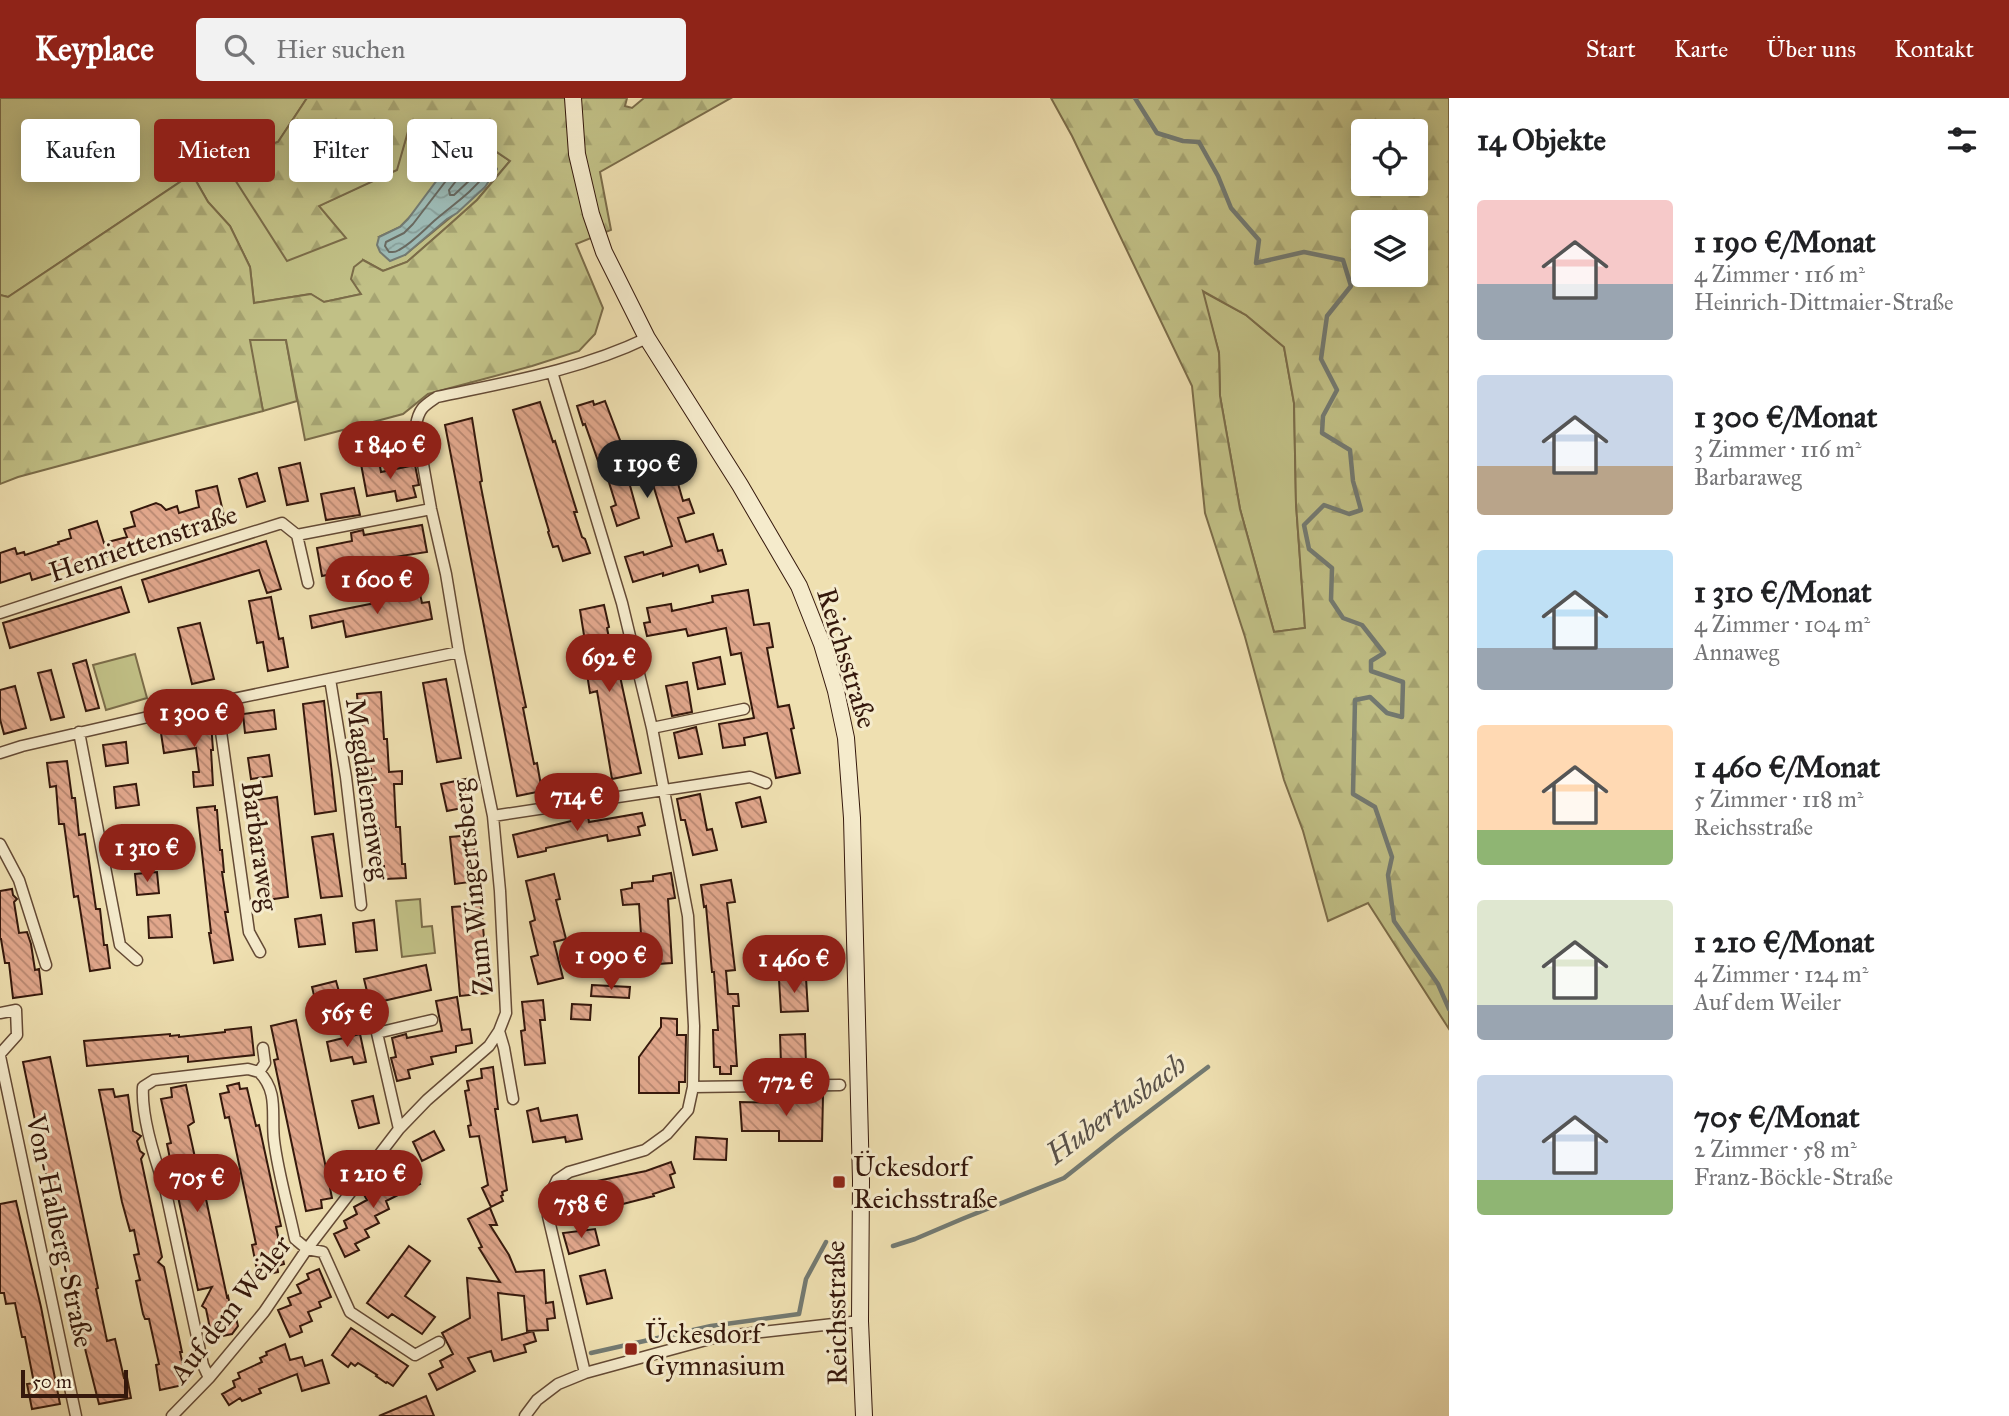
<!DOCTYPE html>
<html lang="de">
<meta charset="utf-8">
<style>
:root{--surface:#fff;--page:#f2f2f2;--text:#202124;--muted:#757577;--accent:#8f2418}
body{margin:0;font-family:"IM FELL Great Primer",serif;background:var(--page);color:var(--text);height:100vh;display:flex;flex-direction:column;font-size:26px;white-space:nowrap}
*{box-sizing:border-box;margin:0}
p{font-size:23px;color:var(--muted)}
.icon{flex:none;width:38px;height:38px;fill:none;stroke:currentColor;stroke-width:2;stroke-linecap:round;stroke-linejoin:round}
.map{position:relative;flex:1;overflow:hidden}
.side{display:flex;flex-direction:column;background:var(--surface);width:560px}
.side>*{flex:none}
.hud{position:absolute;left:21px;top:21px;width:665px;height:63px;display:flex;gap:14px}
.controls{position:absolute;left:1351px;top:21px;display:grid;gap:14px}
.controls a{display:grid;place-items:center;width:77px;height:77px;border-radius:7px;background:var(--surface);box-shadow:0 4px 18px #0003;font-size:35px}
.scale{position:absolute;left:21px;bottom:18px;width:107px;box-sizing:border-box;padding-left:7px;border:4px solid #35180c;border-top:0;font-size:19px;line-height:24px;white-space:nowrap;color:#35180c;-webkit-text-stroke:5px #f5ebcc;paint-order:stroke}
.price{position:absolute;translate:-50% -60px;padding:0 16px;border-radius:24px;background:var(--accent);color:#fff;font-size:23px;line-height:46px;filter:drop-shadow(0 2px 4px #0008)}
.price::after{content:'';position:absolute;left:50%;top:42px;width:21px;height:16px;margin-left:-10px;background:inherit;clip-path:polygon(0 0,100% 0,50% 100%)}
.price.current{background:#222;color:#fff}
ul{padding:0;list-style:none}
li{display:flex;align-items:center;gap:21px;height:175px;padding:0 28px}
li span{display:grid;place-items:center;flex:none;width:196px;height:140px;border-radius:7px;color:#555}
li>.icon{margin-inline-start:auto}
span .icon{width:84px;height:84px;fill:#fffc;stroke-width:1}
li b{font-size:30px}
h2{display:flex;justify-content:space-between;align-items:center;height:84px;padding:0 28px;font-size:30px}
.tag{padding:0 24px;border-radius:7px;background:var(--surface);box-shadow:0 4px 18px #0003;font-size:24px;line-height:63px}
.tag.current{background:var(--accent);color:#fff}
header{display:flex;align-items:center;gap:42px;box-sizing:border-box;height:98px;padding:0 35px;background:var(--accent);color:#fff}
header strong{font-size:33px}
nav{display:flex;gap:38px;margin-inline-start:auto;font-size:24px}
.search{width:490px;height:63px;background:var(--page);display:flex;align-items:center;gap:18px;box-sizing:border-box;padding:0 24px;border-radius:7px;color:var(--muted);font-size:26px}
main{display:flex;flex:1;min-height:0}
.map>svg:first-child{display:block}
.green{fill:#c1c086;stroke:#7b6c49;stroke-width:2;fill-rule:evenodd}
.forest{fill:url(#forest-firs);stroke:#7b6c49;stroke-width:2;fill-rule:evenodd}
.water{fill:url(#water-waves);stroke:#737a72;stroke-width:2}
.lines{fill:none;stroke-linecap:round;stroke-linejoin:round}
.shore{stroke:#696a61;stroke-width:2}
.stream{stroke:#737a72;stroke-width:4.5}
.building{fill:url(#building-back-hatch);stroke:#35180c;stroke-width:2}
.minor-casing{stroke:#644a35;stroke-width:13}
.secondary-casing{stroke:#35180c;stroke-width:18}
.minor{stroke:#f5ebcc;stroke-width:10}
.secondary{stroke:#f5ebcc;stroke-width:16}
.poi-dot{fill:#8f2418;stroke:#f5ebcc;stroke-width:2.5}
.labels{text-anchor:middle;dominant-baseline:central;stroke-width:6;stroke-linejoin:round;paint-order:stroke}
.street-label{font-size:28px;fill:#35180c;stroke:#f5ebcc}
.poi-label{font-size:28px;fill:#35180c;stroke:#f5ebcc;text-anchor:start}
.water-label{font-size:30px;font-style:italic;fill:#595148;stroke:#f5ebcc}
</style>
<header>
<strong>Keyplace</strong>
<div class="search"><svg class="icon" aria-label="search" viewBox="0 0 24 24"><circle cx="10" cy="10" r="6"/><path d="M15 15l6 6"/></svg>Hier suchen</div>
<nav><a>Start</a><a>Karte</a><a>Über uns</a><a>Kontakt</a></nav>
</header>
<main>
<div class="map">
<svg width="1449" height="1318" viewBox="0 0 1449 1318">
<defs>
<pattern id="forest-firs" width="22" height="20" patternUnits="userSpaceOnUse" patternTransform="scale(1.75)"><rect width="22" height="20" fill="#c1c086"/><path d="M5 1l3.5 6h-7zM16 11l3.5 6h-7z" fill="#a6a472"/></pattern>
<pattern id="water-waves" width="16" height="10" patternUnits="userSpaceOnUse" patternTransform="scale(1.75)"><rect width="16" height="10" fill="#9dbbb6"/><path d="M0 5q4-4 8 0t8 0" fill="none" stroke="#88a09b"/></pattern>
<pattern id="building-back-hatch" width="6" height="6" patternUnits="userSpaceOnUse" patternTransform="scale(1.75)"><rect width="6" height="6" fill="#e1a78c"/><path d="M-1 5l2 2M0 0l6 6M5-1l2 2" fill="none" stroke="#b78771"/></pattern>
</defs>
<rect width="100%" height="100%" fill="#efe0b1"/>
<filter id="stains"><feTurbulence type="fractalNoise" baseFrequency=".00286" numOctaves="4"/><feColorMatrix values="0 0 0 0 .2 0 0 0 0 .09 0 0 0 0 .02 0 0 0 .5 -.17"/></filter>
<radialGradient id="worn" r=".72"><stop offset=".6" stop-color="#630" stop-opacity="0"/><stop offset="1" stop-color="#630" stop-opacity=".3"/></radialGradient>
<path class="green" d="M0 0H307L278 44 223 64 345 140 318 108 396 72 409 30 455 26 510 63 477 102 448 128 407 164 383 173 363 162 362 196 324 204 310 196 254 205 250 169 230 128 208 104 192 76 8 199 0 197ZM469 58 493 65 497 71C473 106 437 129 405 157L379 139 400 129Z
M1202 193 1246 217 1284 249 1294 305 1296 406 1305 530 1274 534 1240 411 1220 298 1219 255Z
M249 242H286L297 303 263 313Z
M135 556 147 600 106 612 93 567Z
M420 801 422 829 432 828 435 855 402 859 396 803Z"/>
<path class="forest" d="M307 0H627L625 8 632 10 644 0H731L600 74 611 132 576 146 603 210 595 236 579 253 532 268 428 296 403 316 305 342 286 242H250L263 313 18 379 0 386V197L8 199 192 76 208 104 230 128 250 169 254 205 311 196 324 204 361 196 351 181 354 169 363 162 383 173 407 164 448 128 477 102 510 63 455 26 409 30 397 72 319 108 346 140 287 163 223 63 278 44Z
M1051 0H1449V931L1368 805 1328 823 1303 733 1284 682 1245 539 1205 415 1192 288 1072 38ZM1416 33V86H1363V33ZM1416 124V177H1363V124ZM1203 193 1246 217 1284 249 1294 305 1296 406 1305 530 1274 534 1240 411 1220 298 1219 255Z"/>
<path class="water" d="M460 58C472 58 491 61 497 71L485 89 457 115 447 121 405 157 390 163 380 154 377 147 379 139 400 129 408 121 449 66Z"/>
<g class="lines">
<path class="shore" d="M462 65H468L485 70 486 75C472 95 452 107 434 123 423 133 412 145 399 152 394 155 395 154 389 154L385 148 386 144 404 135 413 126 455 71Z
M463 74 471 75 472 80 454 97H450L449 92Z"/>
<path class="stream" d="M1135 0 1157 35 1183 43 1199 44 1218 78 1231 110 1259 142 1256 165 1304 154 1343 162 1351 188 1327 218 1321 261 1337 292 1323 318 1322 335 1350 352 1353 383 1361 412 1349 416 1324 407 1304 427 1309 451 1332 470 1331 502 1343 520 1362 527 1384 555 1371 563V573L1403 584 1402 619 1387 615 1370 599 1355 602 1353 696 1375 709 1392 759 1388 777 1394 823 1438 886 1449 911
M893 1148 915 1141 962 1121 1064 1080 1117 1038 1208 969
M591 1255 711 1228 799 1216 806 1181 826 1144"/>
</g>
<path class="building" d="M593 303 594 307 605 303 628 363 662 353 671 384 677 382 683 403 689 401 694 415 678 420 686 444 713 436 718 453 722 452 726 466 700 474 698 467 663 478V475L633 484 625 459 643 454 644 457 672 448 650 377 629 384 639 420 617 428 611 409 616 407 602 362 598 363 585 326 583 327 577 308Z
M540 304 553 344 555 343 560 359 577 414H574L582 439 585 441 590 455 563 463 558 448 553 449 548 434 549 433 513 312Z
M472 320 482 383 480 384 493 450 526 609 523 610 534 666 537 665 542 693 517 698 445 327Z
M379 363 381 374 415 367 419 387 413 388 416 399 397 403 395 393 367 398 361 366Z
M300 365 308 403 287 407 279 370Z
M257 375 265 403 247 409 239 381Z
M217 388 225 422 185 432 186 438 143 452 141 446 114 454 115 456 32 482 30 475 0 485V455L15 450 17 456 24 454 25 457 59 446 58 444 71 440 69 432 97 423 104 445 127 439 124 431 135 428 131 414 156 405 161 407 166 412 177 408 179 415 199 409 196 393Z
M354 390 360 417 326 422 321 396Z
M422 427 427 454 394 459V462L351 470V472L322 478 317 450 352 443 351 435 363 432 364 437Z
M266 443 281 491 267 495 259 472 149 504 142 482Z
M121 489 129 514 10 550 3 525Z
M748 492 754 527 769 525 773 549 767 550 778 609 789 607 794 630 791 631 800 675 776 680 767 635 744 640 745 647 723 650 719 626 754 620 741 555 731 557 726 530 688 538 686 531 647 538 644 525 650 524 647 510 671 506 672 513 713 504 712 498Z
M420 496 422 505 429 504 432 521 346 539 343 523 312 530 310 518Z
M271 499 279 541 283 540 288 569 268 573 263 544 257 545 249 503Z
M604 507 609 529 607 530 615 570 618 569 641 675 612 681 597 593 590 595 587 576 590 575 580 512Z
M200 525 214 581 192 586 178 530Z
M720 559 725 586 698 591 693 565Z
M86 562 99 610 86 613 73 566Z
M51 572 64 619 51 622 38 575Z
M446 581 461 660 437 664 423 585Z
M687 584 692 614 672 618 666 588Z
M15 588 26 630 4 636 0 621V592Z
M381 594 384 641H387L389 674 402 673V686H394L396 729H400L402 766H405L406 780 385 781 384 768H382L379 730 375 731 371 671 365 672 362 625 359 626 357 596Z
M324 603 336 713 315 716 303 606Z
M274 612 276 631 245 635 243 616Z
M211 625 213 652H211L213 687 194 689 193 674H199L196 650 164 655 161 635 194 630 193 627Z
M696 629 702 656 679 660 674 635Z
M126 644 128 665 106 668 103 647Z
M269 657 272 678 251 681 248 660Z
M67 663 72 700H75L79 737 85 736 96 811H100L104 847H107L110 870 90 873 78 798 74 799 64 726H59L56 688 50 689 47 665Z
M466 681 472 708 447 713 441 686Z
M136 686 139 707 116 710 114 689Z
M700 696 707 732 712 731 717 752 693 757 685 722H681L677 701Z
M277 699 288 799 267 802 256 702Z
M760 699 766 724 742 729 736 705Z
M215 708V712H217L220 752H222L224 774H222L228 814H225L233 862 214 865 209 835H211L197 710Z
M642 715 645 727 638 729 640 737 608 743 607 737 546 750V753L518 759 513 737 588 719 589 724Z
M147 728 149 750 127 753 124 731Z
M333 736 342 798 321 800 312 739Z
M473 737 478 783 455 786 450 739Z
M157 774 159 795 137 797 135 776Z
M671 775 675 800 668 801 672 865 643 867 639 806 623 807 621 792 632 790V785L653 783V778Z
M554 776 560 801 556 802 566 841 554 844 563 880 538 886 531 859 538 857 530 824 535 822 526 783Z
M731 782 735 804 727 805 735 872 726 873 728 896H738L739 908H733L737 968H731V976H720V969H714L713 932H718L714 874H712L706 808 704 809 701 787Z
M12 791 13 797 17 801 14 804 19 835 27 834 31 846 35 872 39 871 42 896 13 900 9 865H5L1 841H0V793Z
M481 807 489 895 460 898 452 809Z
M170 817 172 839 149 840 148 819Z
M321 817 325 846 299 849 295 821Z
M374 822 377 852 356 854 353 825Z
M426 867 431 892 370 906 364 881Z
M806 880 808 913 781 914 779 882Z
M336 883 342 904 317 910 312 889Z
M592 887 630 889 629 900 591 898Z
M457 899 462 932 470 931 472 945 456 948V954L431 959 433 966 408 972 410 980 397 983 391 960 396 959 392 940 406 936 407 940 442 933 436 903Z
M543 902 545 922H540L545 965 525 967 521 933 525 932 522 904Z
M572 906 591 907 590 922 571 921Z
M661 920 677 921V937H686L685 984H679V995H639V959L661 929Z
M296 922 332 1100 321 1102 322 1110 306 1113 274 962 278 961 271 928Z
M251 929 254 957 188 964V958L87 968 84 943 170 936V938L179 937V939L225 934V932Z
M360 936 366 964 354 966 352 959 331 963 327 944Z
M805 936 806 966H781L780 937Z
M50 959 98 1190 96 1191 107 1243 115 1241 124 1280 127 1279 131 1300 99 1306 68 1183 23 964Z
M493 969 498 1011H495L507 1092 502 1094 503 1097 501 1098 503 1103 491 1109 482 1090 488 1087 479 1038 470 1039 468 1028 471 1027 465 993 469 992 467 983 482 980 481 971Z
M239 985 240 991 247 990 256 1028 259 1027 281 1128 276 1129 284 1166 277 1168 278 1174 265 1177 264 1170 257 1172 252 1147 256 1146 229 1019 225 1020 220 996 229 994 227 988Z
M186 987 194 1024 188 1028 198 1073H200L227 1199 228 1198 231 1212H234L238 1228 232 1236 212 1240 206 1211 202 1208 212 1189 198 1192 177 1094 173 1088 175 1085 167 1046 171 1045 161 1001 172 999 171 990Z
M113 991 115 999 128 997 133 1033 141 1038 137 1043 140 1053 144 1056 141 1061 162 1159 158 1164 164 1169 182 1254H180L185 1276H181L183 1287 160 1292 156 1267 159 1266 149 1221H145L143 1216 136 1183 140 1182 134 1157 139 1156 134 1132 130 1133 122 1104 99 992Z
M373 998 379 1025 359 1030 352 1003Z
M779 998H823L822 1043H779V1033H742L740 1004 779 1005Z
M538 1010 541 1023 577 1017 582 1041 566 1044 565 1039 533 1044 527 1013Z
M434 1033 444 1052 422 1063 413 1044Z
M696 1039 727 1041 726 1062 694 1061Z
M671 1064 675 1075 670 1077 674 1089 653 1096 654 1098 619 1107 618 1099 598 1103 597 1097 590 1098 587 1085 646 1073Z
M411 1069 420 1086 386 1103 389 1111 375 1118 379 1125 365 1132 369 1139 355 1146 359 1152 345 1159 334 1136 347 1130 344 1123 357 1116 354 1109 367 1102 363 1095Z
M16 1103 41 1209 60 1306 32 1311 27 1286 34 1285 25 1239H22L15 1205 6 1206 4 1195H0V1106Z
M490 1110 497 1127H490L509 1157 516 1174 544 1172 546 1205 553 1204 555 1220 547 1221 548 1232 527 1233 524 1198 498 1195 502 1242 533 1233 536 1243 524 1247 526 1254 494 1263 491 1253 468 1260 475 1273 437 1292 429 1276 443 1269 440 1263 453 1256 442 1235 470 1220 467 1180 500 1184 479 1150 482 1149 468 1121Z
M595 1131 599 1147 569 1156 563 1135Z
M409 1148 430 1163 405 1198 435 1219 422 1236 392 1216 388 1220 367 1205Z
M319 1171 331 1199 319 1204 321 1209 308 1214 312 1223 300 1228 302 1234 290 1239 278 1212 291 1207 288 1200 301 1195 297 1187 309 1181 307 1176Z
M605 1172 612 1200 587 1206 580 1178Z
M351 1230 408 1268 393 1288 387 1284 386 1285 376 1278 377 1277 358 1265 355 1268 351 1265 348 1269 332 1257Z
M285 1246 290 1262 302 1259 305 1268 322 1262 329 1285 302 1293 297 1276 259 1291 261 1295 242 1303 240 1300 229 1307 222 1296 235 1289 233 1283 240 1280 238 1275 262 1264 260 1260 267 1257 266 1254Z
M426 1298 434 1318H379Z"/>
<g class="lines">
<defs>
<path id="minor" d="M552 274 622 505 652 630 688 818 694 928 693 989
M297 437 308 485
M0 515 128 473 282 425 297 437 431 411
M330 581 346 679 361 807
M217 605 249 834 260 854
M652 630 744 611
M79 634 120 847 137 862
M0 655 22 648 161 616 459 554
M493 718 750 679 766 685
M0 746 19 782 46 867
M0 915 16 912 17 937 0 956
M499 933 504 950 513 1001
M263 950 265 965 259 974C279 994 271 1017 274 1042 278 1075 288 1108 295 1141L307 1151 323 1154 350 1214 415 1257 439 1244
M0 958 76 1318
M399 1031 377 935 432 922
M585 1275 548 1118 550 1097 557 1082 569 1074 645 1052 667 1036 688 1012 693 989 840 987
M209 1280 203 1267 165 1090C155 1062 141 1019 143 989L154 982 248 971 259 974
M172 1318 209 1280 264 1214 307 1151 399 1031 427 1002 489 948 499 933 506 915 500 793 493 718 459 554 446 476 431 411 416 327C419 310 424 308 437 299 508 284 581 272 647 240
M525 1318 537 1302 558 1286 585 1275 717 1239 860 1223"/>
<path id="secondary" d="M573 0 577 56 591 116 604 154 647 240 740 387 799 488 822 546 836 593 846 640 852 720 861 1083 860 1223 864 1318"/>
</defs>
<use href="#minor" class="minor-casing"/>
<use href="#secondary" class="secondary-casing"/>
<use href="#minor" class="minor"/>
<use href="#secondary" class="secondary"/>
</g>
<g class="poi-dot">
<rect x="832" y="1077" width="14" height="14" rx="3.5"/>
<rect x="624" y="1244" width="14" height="14" rx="3.5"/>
</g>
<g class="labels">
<g class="street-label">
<text transform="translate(143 445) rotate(-18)">Henriettenstraße</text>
<text transform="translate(847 560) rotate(73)">Reichsstraße</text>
<text transform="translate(368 691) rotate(82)">Magdalenenweg</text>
<text transform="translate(260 748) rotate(82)">Barbaraweg</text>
<text transform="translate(472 789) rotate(-96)">Zum Wingertsberg</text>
<text transform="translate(60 1133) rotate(78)">Von-Halberg-Straße</text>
<text transform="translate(230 1211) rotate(-52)">Auf dem Weiler</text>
<text transform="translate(836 1215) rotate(-91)">Reichsstraße</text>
</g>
<g class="poi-label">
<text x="853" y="1068">Ückesdorf<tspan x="853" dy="32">Reichsstraße</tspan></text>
<text x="645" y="1235">Ückesdorf<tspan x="645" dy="32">Gymnasium</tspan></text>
</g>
<g class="water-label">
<text transform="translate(1116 1011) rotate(-36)">Hubertusbach</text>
</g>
</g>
<rect width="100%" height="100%" filter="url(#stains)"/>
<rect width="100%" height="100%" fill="url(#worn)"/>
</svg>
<div class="controls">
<a><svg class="icon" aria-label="locate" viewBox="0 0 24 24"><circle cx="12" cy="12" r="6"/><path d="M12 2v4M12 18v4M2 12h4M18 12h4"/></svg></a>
<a><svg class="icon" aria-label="layers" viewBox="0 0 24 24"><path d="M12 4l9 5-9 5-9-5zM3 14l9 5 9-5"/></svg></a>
</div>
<div class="scale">50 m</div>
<b class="price" style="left:390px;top:383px">1 840 €</b>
<b class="price current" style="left:647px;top:402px">1 190 €</b>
<b class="price" style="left:377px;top:518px">1 600 €</b>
<b class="price" style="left:609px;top:596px">692 €</b>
<b class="price" style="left:194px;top:651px">1 300 €</b>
<b class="price" style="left:577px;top:735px">714 €</b>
<b class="price" style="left:147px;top:786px">1 310 €</b>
<b class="price" style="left:611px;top:894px">1 090 €</b>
<b class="price" style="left:794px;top:897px">1 460 €</b>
<b class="price" style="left:347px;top:951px">565 €</b>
<b class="price" style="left:786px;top:1020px">772 €</b>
<b class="price" style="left:373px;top:1112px">1 210 €</b>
<b class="price" style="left:197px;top:1116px">705 €</b>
<b class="price" style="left:581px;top:1142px">758 €</b>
<div class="hud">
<a class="tag">Kaufen</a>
<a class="tag current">Mieten</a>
<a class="tag">Filter</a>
<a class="tag">Neu</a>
</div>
</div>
<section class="side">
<h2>14 Objekte<svg class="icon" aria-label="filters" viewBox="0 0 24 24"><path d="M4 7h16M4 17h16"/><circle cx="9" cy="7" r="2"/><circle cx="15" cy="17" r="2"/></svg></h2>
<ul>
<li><span style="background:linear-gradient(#f6c9c9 60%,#9aa5b1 0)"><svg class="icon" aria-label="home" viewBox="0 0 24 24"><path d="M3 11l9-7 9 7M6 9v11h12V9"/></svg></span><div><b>1 190 €/Monat</b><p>4 Zimmer · 116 m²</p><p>Heinrich-Dittmaier-Straße</p></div></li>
<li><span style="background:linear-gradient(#c9d6e8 65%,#b9a48a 0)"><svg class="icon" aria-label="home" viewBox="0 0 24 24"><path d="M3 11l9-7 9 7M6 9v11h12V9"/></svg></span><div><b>1 300 €/Monat</b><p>3 Zimmer · 116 m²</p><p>Barbaraweg</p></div></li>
<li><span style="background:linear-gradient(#bfe0f5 70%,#9aa5b1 0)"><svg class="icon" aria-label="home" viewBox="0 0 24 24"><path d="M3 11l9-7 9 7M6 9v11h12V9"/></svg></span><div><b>1 310 €/Monat</b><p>4 Zimmer · 104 m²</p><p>Annaweg</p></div></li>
<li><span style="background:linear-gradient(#ffd9b3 75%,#8fb573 0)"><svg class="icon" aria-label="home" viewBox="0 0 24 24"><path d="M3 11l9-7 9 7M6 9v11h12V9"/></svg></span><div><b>1 460 €/Monat</b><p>5 Zimmer · 118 m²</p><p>Reichsstraße</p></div></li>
<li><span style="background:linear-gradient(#dfe7d0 75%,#9aa5b1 0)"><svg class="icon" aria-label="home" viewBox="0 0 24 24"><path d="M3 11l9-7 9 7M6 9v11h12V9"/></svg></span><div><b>1 210 €/Monat</b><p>4 Zimmer · 124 m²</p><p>Auf dem Weiler</p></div></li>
<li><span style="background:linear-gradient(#c9d6e8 75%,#8fb573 0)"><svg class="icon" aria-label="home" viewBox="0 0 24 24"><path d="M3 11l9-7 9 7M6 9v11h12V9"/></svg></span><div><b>705 €/Monat</b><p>2 Zimmer · 58 m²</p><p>Franz-Böckle-Straße</p></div></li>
</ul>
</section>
</main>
